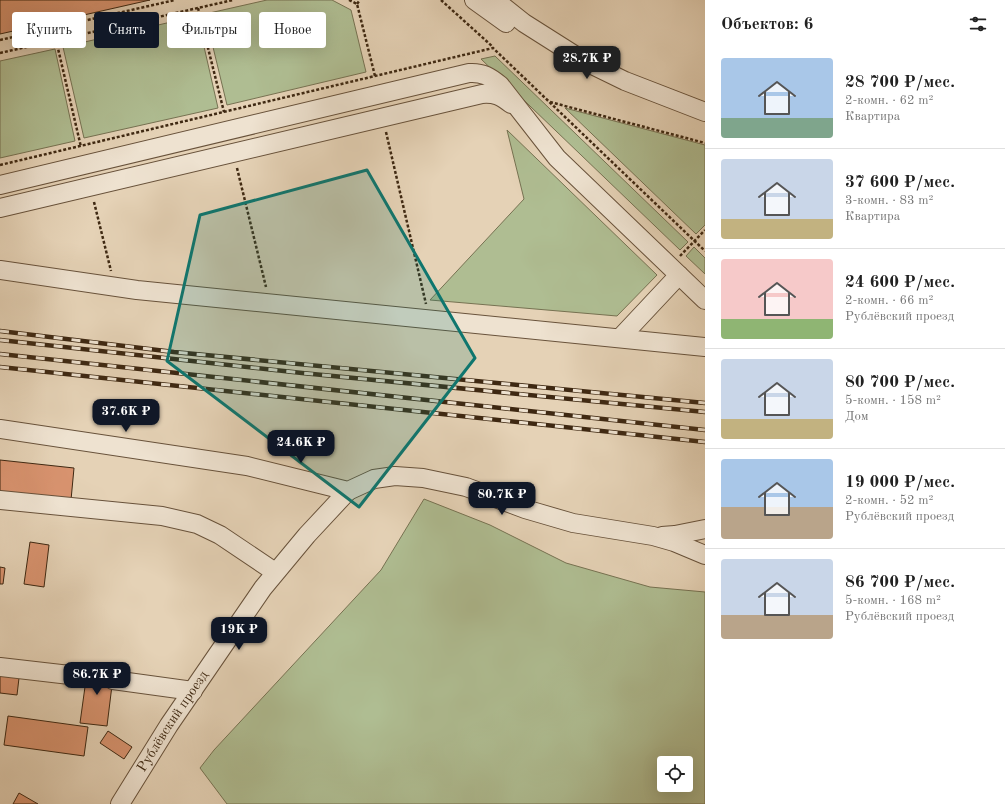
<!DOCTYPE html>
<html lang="ru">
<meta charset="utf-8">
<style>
:root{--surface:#fff;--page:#f2f2f2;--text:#222;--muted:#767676;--line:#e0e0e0;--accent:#111827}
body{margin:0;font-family:"Old Standard TT",serif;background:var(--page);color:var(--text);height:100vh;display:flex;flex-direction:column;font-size:15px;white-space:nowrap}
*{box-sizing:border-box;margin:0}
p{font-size:13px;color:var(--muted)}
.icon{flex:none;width:22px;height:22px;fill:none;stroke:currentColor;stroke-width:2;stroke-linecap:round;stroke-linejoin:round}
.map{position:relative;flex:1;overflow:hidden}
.sheet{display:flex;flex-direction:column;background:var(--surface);width:300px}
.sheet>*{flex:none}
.hud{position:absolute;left:12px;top:12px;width:380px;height:36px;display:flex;gap:8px}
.tools{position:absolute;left:657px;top:756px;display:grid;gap:8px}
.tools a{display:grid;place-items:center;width:36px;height:36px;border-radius:4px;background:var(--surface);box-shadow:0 4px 16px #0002;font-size:20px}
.price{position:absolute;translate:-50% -34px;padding:0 9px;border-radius:8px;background:var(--accent);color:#fff;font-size:13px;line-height:26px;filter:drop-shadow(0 1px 2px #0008)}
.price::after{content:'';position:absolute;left:50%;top:24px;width:12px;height:9px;margin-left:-6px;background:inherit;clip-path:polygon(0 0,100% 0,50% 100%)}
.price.selected{background:#222;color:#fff}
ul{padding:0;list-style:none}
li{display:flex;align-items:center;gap:12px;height:100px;padding:0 16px}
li+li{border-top:1px solid var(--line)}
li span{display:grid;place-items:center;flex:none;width:112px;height:80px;border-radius:4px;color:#555}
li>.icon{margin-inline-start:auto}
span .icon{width:48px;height:48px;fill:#fffc;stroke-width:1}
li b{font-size:17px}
h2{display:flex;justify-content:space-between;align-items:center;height:48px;padding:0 16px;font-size:17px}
.pill{padding:0 14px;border-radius:4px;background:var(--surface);box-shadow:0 4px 16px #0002;font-size:14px;line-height:36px}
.pill.selected{background:var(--accent);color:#fff}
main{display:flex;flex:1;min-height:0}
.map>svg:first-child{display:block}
.green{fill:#afbd92;stroke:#767252;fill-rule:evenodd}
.building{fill:#d8936f;stroke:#3e2812}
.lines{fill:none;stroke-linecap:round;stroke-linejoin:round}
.minor-tunnel{stroke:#c4b095;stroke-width:18;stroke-dasharray:18 9;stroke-linecap:butt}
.minor-casing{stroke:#68523b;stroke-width:20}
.path{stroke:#3e2812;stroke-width:2.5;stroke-dasharray:3 2;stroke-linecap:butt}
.minor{stroke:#eee2d0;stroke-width:18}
.rail-casing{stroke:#3e2812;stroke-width:4.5}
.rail{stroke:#eee2d0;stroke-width:3;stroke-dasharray:9;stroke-linecap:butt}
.marked{fill:#0f766e;fill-opacity:0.2;stroke:#0f766e;stroke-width:3;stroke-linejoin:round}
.labels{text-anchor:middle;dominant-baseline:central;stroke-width:3;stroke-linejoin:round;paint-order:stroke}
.street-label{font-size:14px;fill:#3e2812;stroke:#eee2d0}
</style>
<main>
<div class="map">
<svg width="705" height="804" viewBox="0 0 705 804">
<rect width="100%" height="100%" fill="#e5d2b6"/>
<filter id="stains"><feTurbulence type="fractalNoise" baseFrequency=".005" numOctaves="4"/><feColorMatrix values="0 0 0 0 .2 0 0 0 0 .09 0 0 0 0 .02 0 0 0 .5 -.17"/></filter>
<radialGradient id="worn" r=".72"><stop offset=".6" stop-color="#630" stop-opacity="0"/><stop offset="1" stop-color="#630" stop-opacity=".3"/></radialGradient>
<path class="green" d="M267 0H332L351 10 366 72 227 105 205 14Z
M197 16 218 108 84 138 63 47Z
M55 49 75 141 0 158V61Z
M495 56 688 242 680 250 481 59Z
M565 108 705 145V225L696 234Z
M507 130 657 275 617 316 430 300 524 199Z
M694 247 705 258V274L686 256Z
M424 499 490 525 566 563 650 587 705 592V804H227L200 768 214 750 381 570ZM664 763H686V785H664Z"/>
<path class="building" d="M0 0H150L0 34Z
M0 460 74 468 71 500 0 493Z
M30 542 49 545 44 587 24 584Z
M0 567 5 568 3 584H0Z
M88 665 114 669 107 726 80 723Z
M0 675 19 678 17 695 0 693Z
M8 716 88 727 84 756 4 745Z
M108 731 132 747 124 759 100 743Z
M19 793 38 804H13Z"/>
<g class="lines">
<path class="minor-tunnel" d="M87 677 113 680"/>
<defs>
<g id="minor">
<path d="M474 0 506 23"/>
<path d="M495 0 524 23 584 61 625 81 705 112"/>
<path d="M0 185 469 73C483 72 490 77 500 85L557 158 705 300"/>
<path d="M0 208 482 94C495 93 501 96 511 104"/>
<path d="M0 270 137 290 705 347"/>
<path d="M620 338 679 275"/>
<path d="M0 429 247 466 348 491 374 479 395 476 423 478 466 487 525 509 573 523 653 536 674 542 705 555"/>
<path d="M0 500 162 516 197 524 220 535 275 572"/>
<path d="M662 536 675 535 705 529"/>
<path d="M0 667 87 677"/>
<path d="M113 680 193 691"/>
<path id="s1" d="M120 804 169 725 263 588 307 535 348 491"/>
</g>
</defs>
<use href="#minor" class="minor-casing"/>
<path class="path" d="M349 0 357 4 375 76
M441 0 493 47
M357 4 360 0
M198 8 224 112
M0 40 175 0
M56 40 81 147
M0 53 233 0
M550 102 705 143
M386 132 426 304
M0 165 493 48 705 251
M237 168 266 287
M94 202 111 271
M680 256 705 230"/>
<use href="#minor" class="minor"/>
<defs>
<path id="rail" d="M0 331 174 352 705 403
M0 340 302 373 705 412
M0 354 705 430
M0 367 705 442"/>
</defs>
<use href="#rail" class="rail-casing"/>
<use href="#rail" class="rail"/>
</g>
<path class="marked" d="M367 170 475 358 359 507 167 361 200 215Z"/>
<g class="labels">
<g class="street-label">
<text stroke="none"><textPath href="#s1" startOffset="98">Рублёвский проезд</textPath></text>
</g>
</g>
<rect width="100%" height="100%" filter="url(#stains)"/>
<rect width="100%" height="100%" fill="url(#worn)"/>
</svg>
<div class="tools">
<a><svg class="icon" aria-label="locate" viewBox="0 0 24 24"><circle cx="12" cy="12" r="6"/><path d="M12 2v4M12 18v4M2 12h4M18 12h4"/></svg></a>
</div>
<b class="price selected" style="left:587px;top:80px">28.7K ₽</b>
<b class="price" style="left:126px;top:433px">37.6K ₽</b>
<b class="price" style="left:301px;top:464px">24.6K ₽</b>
<b class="price" style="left:502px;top:516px">80.7K ₽</b>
<b class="price" style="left:239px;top:651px">19K ₽</b>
<b class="price" style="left:97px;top:696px">86.7K ₽</b>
<div class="hud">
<a class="pill">Купить</a>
<a class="pill selected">Снять</a>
<a class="pill">Фильтры</a>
<a class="pill">Новое</a>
</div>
</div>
<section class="sheet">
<h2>Объектов: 6<svg class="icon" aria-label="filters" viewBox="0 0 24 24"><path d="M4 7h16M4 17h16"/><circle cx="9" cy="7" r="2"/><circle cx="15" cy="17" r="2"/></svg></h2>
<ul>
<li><span style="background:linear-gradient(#a9c7e8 75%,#7fa58c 0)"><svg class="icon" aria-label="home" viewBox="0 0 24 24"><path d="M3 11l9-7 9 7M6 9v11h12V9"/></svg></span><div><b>28 700 ₽/мес.</b><p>2-комн. · 62 m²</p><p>Квартира</p></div></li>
<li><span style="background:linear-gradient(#c9d6e8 75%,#c2b280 0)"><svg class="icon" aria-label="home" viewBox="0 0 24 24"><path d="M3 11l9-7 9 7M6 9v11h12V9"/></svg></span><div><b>37 600 ₽/мес.</b><p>3-комн. · 83 m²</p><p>Квартира</p></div></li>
<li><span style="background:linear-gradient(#f6c9c9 75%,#8fb573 0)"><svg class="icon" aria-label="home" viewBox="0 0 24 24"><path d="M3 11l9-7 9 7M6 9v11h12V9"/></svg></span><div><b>24 600 ₽/мес.</b><p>2-комн. · 66 m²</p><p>Рублёвский проезд</p></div></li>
<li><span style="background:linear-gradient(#c9d6e8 75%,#c2b280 0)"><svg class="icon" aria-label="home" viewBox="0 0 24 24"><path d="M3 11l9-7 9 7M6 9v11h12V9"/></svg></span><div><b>80 700 ₽/мес.</b><p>5-комн. · 158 m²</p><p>Дом</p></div></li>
<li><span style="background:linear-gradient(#a9c7e8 60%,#b9a48a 0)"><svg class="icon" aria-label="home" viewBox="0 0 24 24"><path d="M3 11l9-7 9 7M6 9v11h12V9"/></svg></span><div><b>19 000 ₽/мес.</b><p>2-комн. · 52 m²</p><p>Рублёвский проезд</p></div></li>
<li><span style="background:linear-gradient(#c9d6e8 70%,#b9a48a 0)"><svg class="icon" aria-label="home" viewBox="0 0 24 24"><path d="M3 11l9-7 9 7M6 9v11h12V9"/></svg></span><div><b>86 700 ₽/мес.</b><p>5-комн. · 168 m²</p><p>Рублёвский проезд</p></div></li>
</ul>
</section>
</main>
